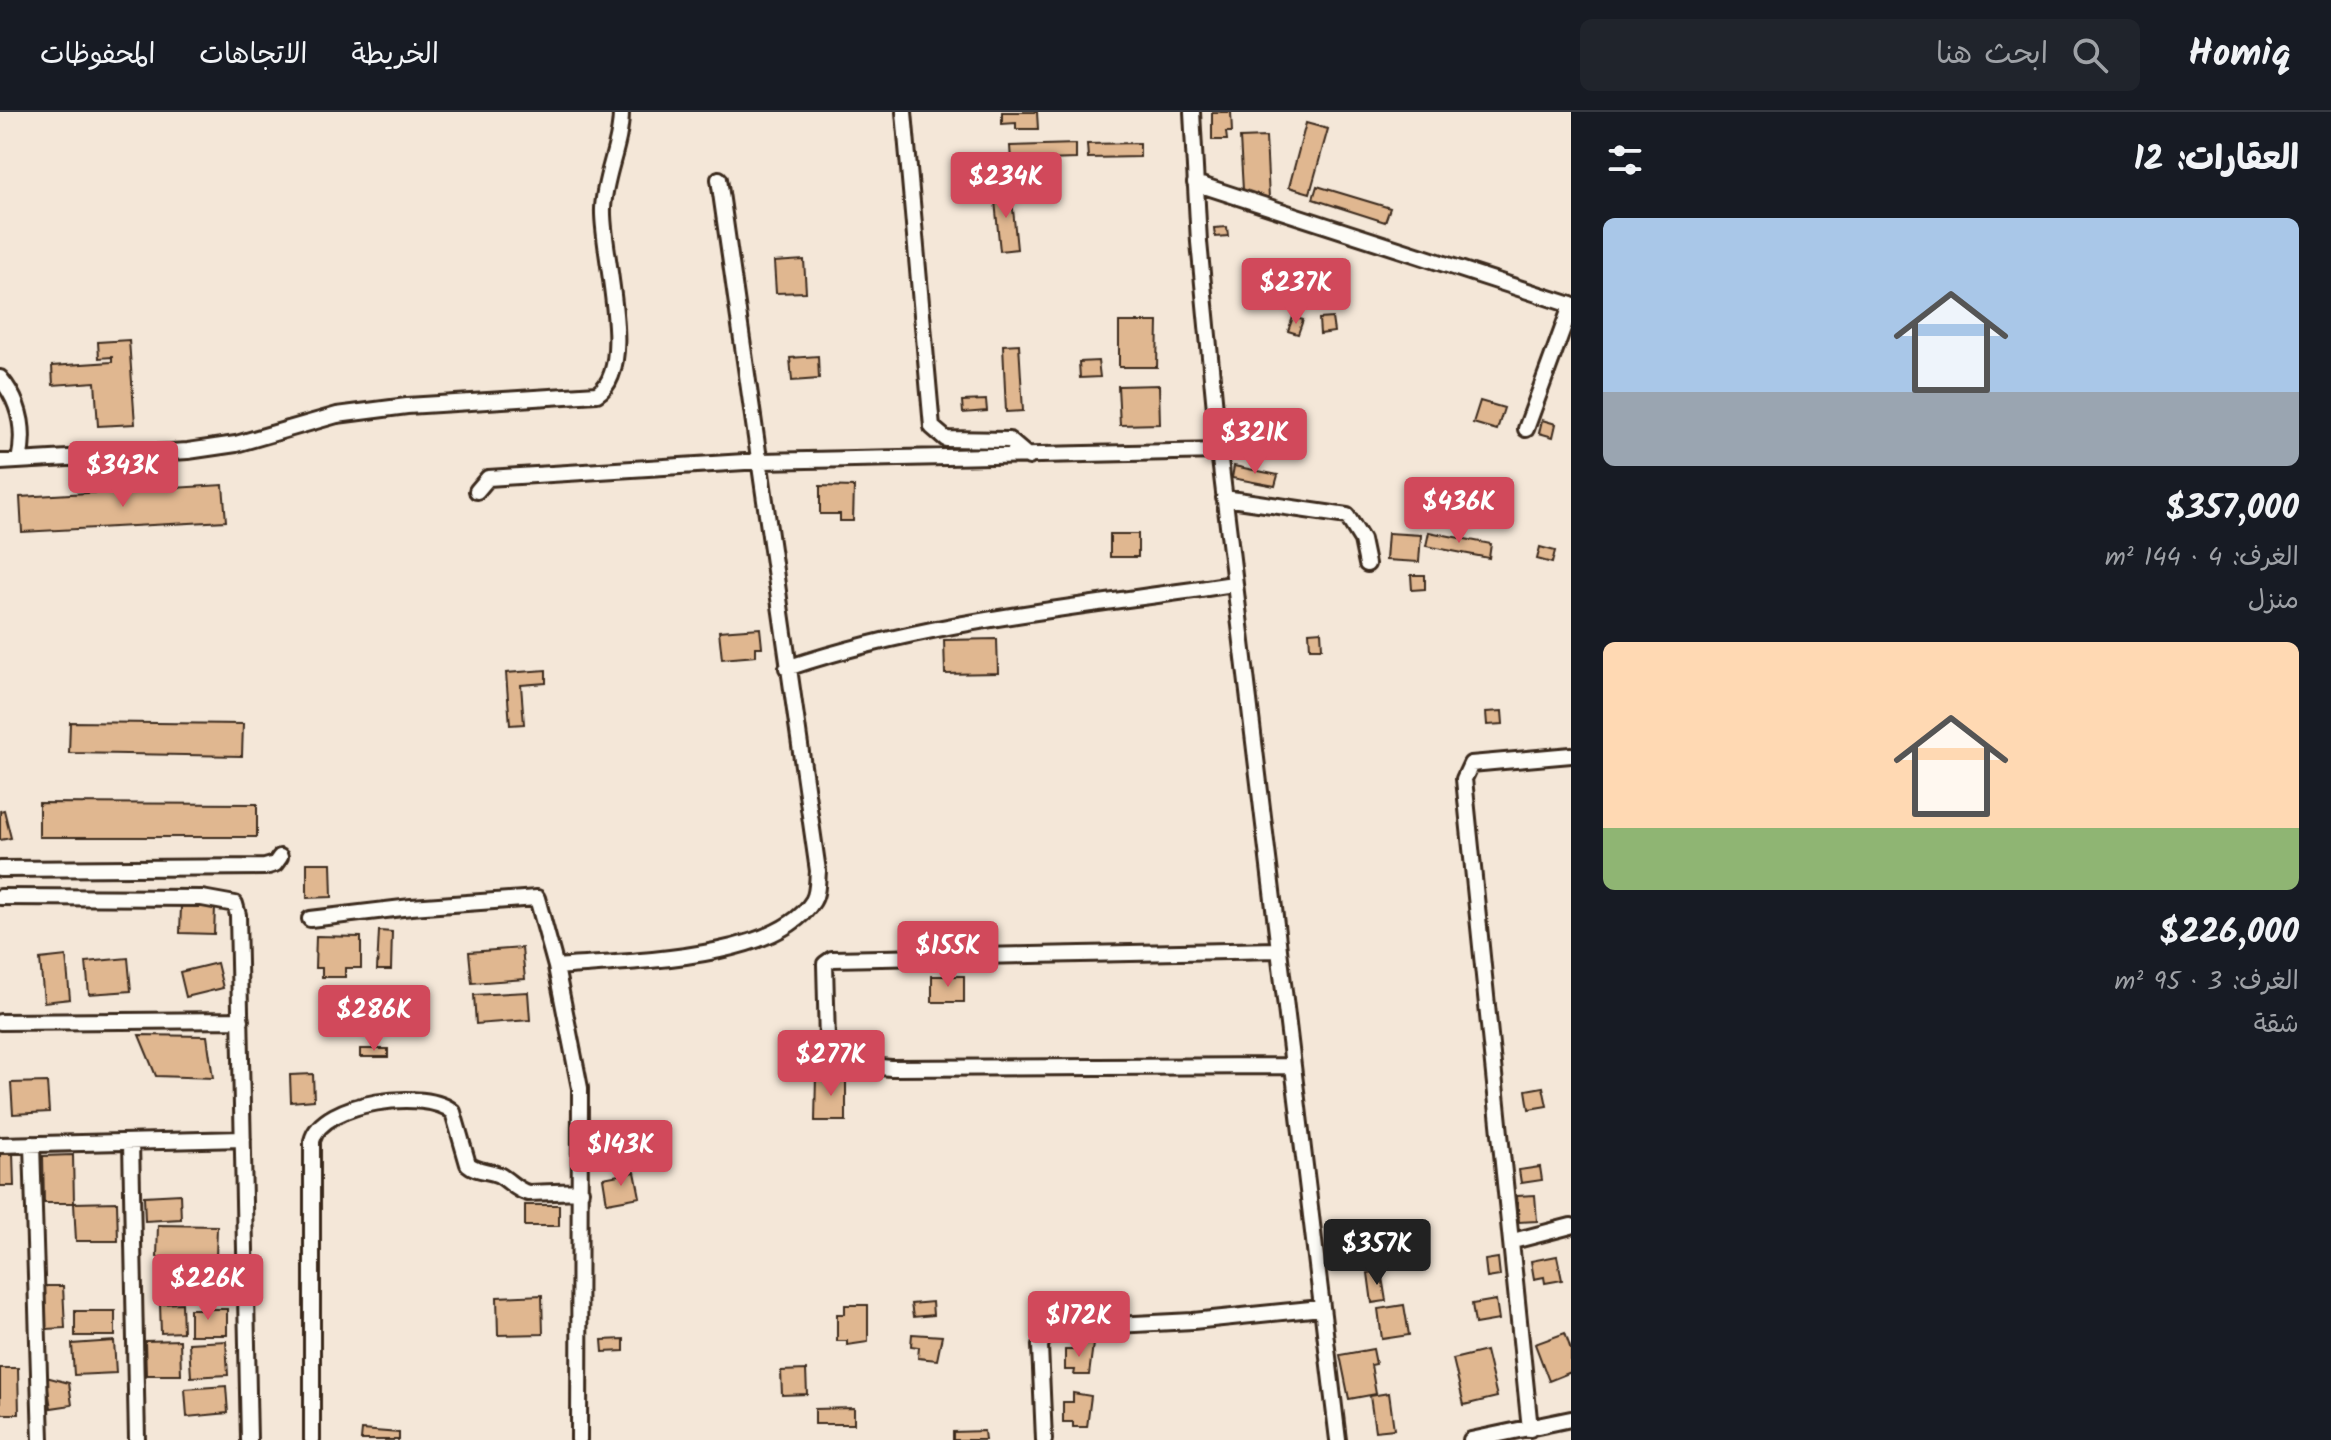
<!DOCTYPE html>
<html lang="ar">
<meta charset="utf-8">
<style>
:root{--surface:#171b24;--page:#20242c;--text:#f1f3f6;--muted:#9ea1a6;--line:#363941;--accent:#d1495b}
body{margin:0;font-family:Kalam,"Playpen Sans Arabic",sans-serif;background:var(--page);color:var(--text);direction:rtl;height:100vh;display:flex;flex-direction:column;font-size:30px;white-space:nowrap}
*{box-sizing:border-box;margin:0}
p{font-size:26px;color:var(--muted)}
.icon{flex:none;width:44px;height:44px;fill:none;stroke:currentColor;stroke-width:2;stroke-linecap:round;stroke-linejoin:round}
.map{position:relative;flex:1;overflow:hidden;direction:ltr}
.panel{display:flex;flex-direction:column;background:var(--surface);width:760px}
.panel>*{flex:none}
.price{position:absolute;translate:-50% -68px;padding:0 18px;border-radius:8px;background:var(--accent);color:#fff;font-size:26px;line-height:52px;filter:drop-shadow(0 2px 4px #0008)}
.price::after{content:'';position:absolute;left:50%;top:48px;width:24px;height:18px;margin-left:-12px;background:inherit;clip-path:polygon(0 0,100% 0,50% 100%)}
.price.selected{background:#222;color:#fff}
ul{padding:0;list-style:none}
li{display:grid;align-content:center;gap:16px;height:424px;padding:0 32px}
li span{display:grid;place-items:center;height:248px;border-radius:12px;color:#555}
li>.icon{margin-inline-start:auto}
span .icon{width:144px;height:144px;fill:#fffc;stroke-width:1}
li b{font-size:34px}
h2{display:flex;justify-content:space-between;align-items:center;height:96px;padding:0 32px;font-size:34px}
header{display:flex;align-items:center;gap:48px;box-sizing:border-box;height:112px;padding:0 40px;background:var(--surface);border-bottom:2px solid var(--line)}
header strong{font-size:38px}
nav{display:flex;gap:44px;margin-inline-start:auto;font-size:28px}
.search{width:560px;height:72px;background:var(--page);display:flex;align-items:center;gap:20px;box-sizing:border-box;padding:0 28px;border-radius:12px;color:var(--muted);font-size:30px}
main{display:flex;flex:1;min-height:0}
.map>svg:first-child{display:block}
.building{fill:#e0b790;stroke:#3b2a1e;stroke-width:2}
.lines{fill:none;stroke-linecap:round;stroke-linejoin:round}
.minor-casing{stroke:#3b2a1e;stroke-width:20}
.minor{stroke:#fdfcf7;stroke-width:14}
</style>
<header>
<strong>Homiq</strong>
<div class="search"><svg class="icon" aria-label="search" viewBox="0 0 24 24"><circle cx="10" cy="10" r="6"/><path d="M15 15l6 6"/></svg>ابحث هنا</div>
<nav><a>الخريطة</a><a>الاتجاهات</a><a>المحفوظات</a></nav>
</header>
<main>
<section class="panel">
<h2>العقارات: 12<svg class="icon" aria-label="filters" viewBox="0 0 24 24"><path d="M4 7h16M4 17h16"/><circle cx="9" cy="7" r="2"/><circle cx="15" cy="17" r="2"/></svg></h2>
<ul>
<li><span style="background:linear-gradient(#a9c7e8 70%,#9aa5b1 0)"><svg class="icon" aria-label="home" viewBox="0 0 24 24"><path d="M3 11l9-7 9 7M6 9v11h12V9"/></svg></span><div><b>$357,000</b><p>الغرف: 4 · 144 m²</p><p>منزل</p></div></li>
<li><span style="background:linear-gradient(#ffd9b3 75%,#8fb573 0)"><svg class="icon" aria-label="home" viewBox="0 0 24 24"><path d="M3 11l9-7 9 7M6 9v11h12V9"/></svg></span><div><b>$226,000</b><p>الغرف: 3 · 95 m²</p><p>شقة</p></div></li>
</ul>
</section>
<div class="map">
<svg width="1571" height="1328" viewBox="0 0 1571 1328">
<rect width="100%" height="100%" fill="#f4e7d8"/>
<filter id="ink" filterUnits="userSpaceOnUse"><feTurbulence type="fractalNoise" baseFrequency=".0125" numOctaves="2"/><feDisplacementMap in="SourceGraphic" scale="16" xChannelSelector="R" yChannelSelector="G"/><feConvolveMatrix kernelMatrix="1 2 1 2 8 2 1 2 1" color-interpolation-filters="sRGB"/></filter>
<g filter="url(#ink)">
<path class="building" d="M1002 0H1037L1038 17H1016V11L1002 12Z
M1212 0H1231L1232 20H1226L1227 28H1212Z
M1306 11 1328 17 1310 81 1289 75Z
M1266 25 1269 86 1243 78 1240 26Z
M1140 31V45L1088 46 1087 32Z
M1076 32V47L1011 49 1010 34Z
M1317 74 1390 96 1385 110 1313 87Z
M1011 77 1017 137 1000 139 994 79Z
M1227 115 1228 124 1215 125 1214 116Z
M804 148 806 180 776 181 774 150Z
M1293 205 1303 208 1298 222 1288 219Z
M1332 206 1334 220 1320 222 1319 207Z
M1119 210H1158L1157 255H1119Z
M129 228 135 312 98 314 95 270 53 273 52 254 112 250V245L99 246 98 230Z
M1019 232 1023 299 1006 300 1003 233Z
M818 244 819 267 792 269 790 246Z
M1098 249 1100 265 1080 266 1079 250Z
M1159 273 1160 312 1120 313 1118 274Z
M986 288 987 299 963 301 962 289Z
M1480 289 1504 296 1497 318 1473 311Z
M1542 308 1556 312 1553 325 1539 321Z
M1234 354 1278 363 1275 374 1232 366Z
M223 373 226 409 22 420 20 385Z
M820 374 854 375 853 409H840V402H820Z
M1429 420 1491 432 1489 446 1426 434Z
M1388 421 1421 423 1419 450 1386 448Z
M1110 422H1138V445H1110Z
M1540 435 1555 439 1552 451 1537 447Z
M1411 463H1425V477L1412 478Z
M760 516 762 535H756V544L722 547 719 519Z
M1321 519 1322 536H1310L1309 520Z
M997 527 998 561 945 562 944 528Z
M546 558V571L521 573 524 612 510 613 506 561Z
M1502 599 1503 612 1487 613 1486 600Z
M70 610 243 612 242 644 69 641Z
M39 691 257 692V725H39Z
M4 698 11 726 0 728V699Z
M307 751H331L332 785 307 786Z
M181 794 215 795 214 822 180 821Z
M379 819 392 820 391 858H377Z
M316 824 361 825V856H345V865H322V856H315Z
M522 836 525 867 472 871 469 840Z
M66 844 70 887 44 890 40 847Z
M128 846 131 879 89 882 86 850Z
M217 851 223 876 186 885 180 860Z
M932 864H964V890H932Z
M528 880 530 908 476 912 474 883Z
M139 923 207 924 213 966 156 964Z
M360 937H388V945H360Z
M313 962 314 988 291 990 290 963Z
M816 963H846V1009H815Z
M47 970 49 1000 13 1002 11 971Z
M1543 975 1547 994 1529 997 1526 978Z
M0 1040H13L14 1074H0Z
M73 1043 74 1091H44L43 1044Z
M1540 1055 1542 1068 1521 1071 1519 1058Z
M635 1060 640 1085 607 1091 603 1066Z
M180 1082 181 1107 145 1109 144 1084Z
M1535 1083 1537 1109 1519 1110 1517 1084Z
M117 1090 118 1129H76L74 1091Z
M525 1093H559V1114H525Z
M158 1113 217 1114 216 1146 157 1145Z
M1557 1144 1562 1168 1545 1171 1544 1165 1534 1167 1531 1149Z
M1498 1146 1500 1164 1487 1166 1485 1148Z
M185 1152H210V1188H186Z
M160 1155H179V1188H161Z
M1381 1159 1386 1189 1372 1191 1368 1161Z
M44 1174H63L65 1216 46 1217Z
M542 1183 543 1222 498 1223 497 1185Z
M1496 1188 1499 1208 1475 1212 1472 1192Z
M932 1190 933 1203 913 1205 911 1192Z
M182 1191 183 1220 161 1221 160 1192Z
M845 1193H868V1230L847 1233V1229H837V1202H845Z
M1404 1193 1409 1223 1382 1227 1378 1197Z
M190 1197H227V1223H190Z
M75 1199H115V1224H75Z
M1565 1221 1571 1238V1260L1549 1269 1535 1232Z
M912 1222 942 1224 937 1248 918 1246 919 1235 911 1234Z
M624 1227V1239L603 1240 602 1228Z
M180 1228 181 1263H146L145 1229Z
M114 1229 116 1261 74 1263 72 1232Z
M226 1229 228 1263 191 1265 189 1231Z
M1075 1229 1093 1232 1089 1263H1074L1075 1258H1065V1238H1075Z
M1373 1237 1376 1252 1371 1253 1376 1282 1349 1287 1340 1243Z
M1486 1239 1497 1285 1464 1293 1453 1247Z
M0 1256H18L19 1302H0Z
M806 1258 807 1282 782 1283 781 1259Z
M46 1265 69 1271 72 1293 51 1296Z
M226 1274 228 1301 187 1305 185 1277Z
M1073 1281 1091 1284 1087 1315H1073V1310H1063V1290H1073Z
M1389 1281 1394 1317 1375 1319 1370 1284Z
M854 1296V1312H815V1297Z
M362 1318 399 1321V1328H361Z
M984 1319 985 1328H953V1320Z"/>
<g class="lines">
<defs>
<path id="minor" d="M904 0 932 315 946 327 1009 328 1029 345
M1192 0 1199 130 1219 339 1338 1328
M1195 71 1571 193
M0 266C20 290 26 318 19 349
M1526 317 1571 194
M0 350 188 339 236 332 337 303 407 294 597 282C638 257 601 139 603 97 604 64 621 34 621 0
M477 379 488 366 761 349 1219 339
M1224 386 1347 404 1362 428 1367 452
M787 556C933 507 1083 495 1234 472
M0 757 265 755 275 752 280 745
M0 785 202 786 235 792 238 803 249 1328
M310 807 411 795 537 786 556 855 580 976 579 1328
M1278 838 832 847 825 852 827 929 836 945 859 953 891 956 1292 954
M556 855C621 849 775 850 813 789 818 781 817 769 818 759L719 67
M0 910 241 908
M131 1030 137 1328
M32 1032 41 1328
M0 1033 243 1027
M1513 1129 1571 1114
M1530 1317 1464 667 1471 652 1571 643
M312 1328V1029C321 989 428 976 453 1000L468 1052C477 1060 488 1058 499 1063 510 1069 516 1078 528 1081L581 1079
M1044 1328 1040 1234 1044 1223 1057 1216 1193 1209 1321 1196
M1471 1328 1571 1307"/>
</defs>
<use href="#minor" class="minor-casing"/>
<use href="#minor" class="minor"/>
</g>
</g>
</svg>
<b class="price" style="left:1006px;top:108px">$234K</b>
<b class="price" style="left:1296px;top:214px">$237K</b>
<b class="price" style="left:1255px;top:364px">$321K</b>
<b class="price" style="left:123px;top:397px">$343K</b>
<b class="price" style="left:1459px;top:433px">$436K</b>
<b class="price" style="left:948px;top:877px">$155K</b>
<b class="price" style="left:374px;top:941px">$286K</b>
<b class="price" style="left:831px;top:986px">$277K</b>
<b class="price" style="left:621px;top:1076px">$143K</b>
<b class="price selected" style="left:1377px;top:1175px">$357K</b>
<b class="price" style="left:208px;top:1210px">$226K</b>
<b class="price" style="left:1079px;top:1247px">$172K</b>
</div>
</main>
